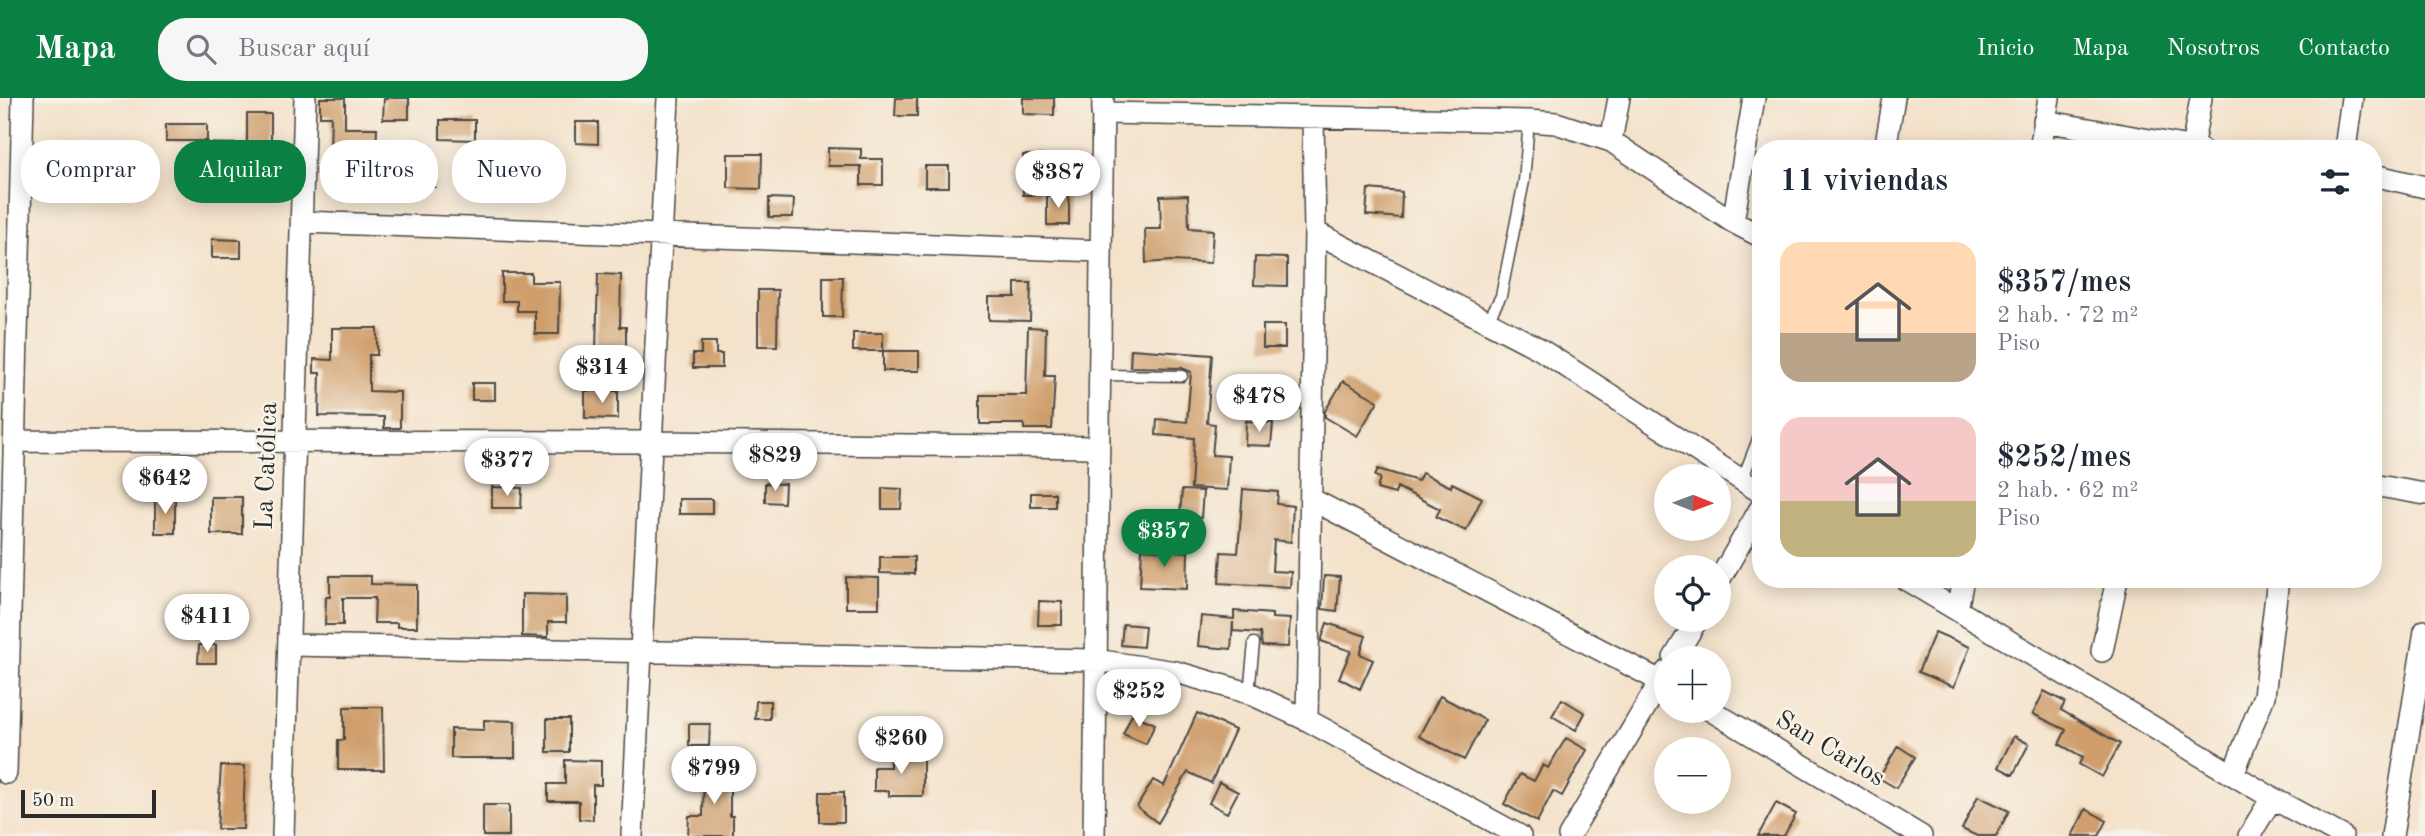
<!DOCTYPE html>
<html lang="es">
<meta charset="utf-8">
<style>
:root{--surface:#fff;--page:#f6f6f7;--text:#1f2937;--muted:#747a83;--accent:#0b8043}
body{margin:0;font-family:"Old Standard TT",serif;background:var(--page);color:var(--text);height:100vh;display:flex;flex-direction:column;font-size:26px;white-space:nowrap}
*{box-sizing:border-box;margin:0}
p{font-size:23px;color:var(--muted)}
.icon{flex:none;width:38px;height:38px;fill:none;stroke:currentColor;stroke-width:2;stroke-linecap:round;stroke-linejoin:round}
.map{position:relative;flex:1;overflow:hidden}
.side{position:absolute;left:1752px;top:42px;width:630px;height:448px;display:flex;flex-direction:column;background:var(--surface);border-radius:28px;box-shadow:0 4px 18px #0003}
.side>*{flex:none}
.top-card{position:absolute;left:21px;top:42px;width:665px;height:63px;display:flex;gap:14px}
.needle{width:46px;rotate:91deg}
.tools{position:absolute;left:1654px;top:366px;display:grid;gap:14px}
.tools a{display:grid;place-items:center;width:77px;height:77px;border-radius:50%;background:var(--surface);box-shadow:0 4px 18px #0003;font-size:35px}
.scale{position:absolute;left:21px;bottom:18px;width:135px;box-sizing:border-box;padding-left:7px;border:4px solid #2b2b2b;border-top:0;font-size:19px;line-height:24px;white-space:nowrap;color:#2b2b2b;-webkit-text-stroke:5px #f7f3e8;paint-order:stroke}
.price{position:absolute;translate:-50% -60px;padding:0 16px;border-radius:24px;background:#fff;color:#222;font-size:23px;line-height:46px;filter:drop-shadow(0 2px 4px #0008)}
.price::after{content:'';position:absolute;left:50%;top:42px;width:21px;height:16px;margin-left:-10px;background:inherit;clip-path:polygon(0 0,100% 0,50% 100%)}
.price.current{background:var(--accent);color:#fff}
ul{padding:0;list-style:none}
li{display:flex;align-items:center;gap:21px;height:175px;padding:0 28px}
li span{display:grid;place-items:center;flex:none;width:196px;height:140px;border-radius:21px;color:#555}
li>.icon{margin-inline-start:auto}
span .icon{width:84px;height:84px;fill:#fffc;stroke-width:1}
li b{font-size:30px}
h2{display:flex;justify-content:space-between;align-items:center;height:84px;padding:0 28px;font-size:30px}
.chip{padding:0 24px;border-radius:28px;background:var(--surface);box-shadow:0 4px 18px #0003;font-size:24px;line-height:63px}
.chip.current{background:var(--accent);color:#fff}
header{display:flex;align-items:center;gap:42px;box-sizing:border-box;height:98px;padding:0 35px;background:var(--accent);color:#fff}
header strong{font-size:33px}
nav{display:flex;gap:38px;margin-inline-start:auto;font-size:24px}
.search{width:490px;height:63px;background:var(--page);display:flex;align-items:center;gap:18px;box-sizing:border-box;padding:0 24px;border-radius:28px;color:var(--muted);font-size:26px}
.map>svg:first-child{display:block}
.building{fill:#cf9e6c}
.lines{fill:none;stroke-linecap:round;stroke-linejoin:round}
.service-casing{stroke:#494643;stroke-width:13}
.minor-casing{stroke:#494643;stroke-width:24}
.service{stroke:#fff;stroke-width:10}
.minor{stroke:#fff;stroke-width:21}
.labels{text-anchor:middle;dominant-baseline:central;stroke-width:5;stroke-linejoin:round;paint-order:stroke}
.street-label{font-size:26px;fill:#2b2b2b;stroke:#f7f3e8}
</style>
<header>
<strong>Mapa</strong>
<div class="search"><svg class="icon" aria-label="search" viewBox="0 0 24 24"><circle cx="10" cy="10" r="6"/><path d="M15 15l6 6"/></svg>Buscar aquí</div>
<nav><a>Inicio</a><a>Mapa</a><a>Nosotros</a><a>Contacto</a></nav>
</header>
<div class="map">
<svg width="2425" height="738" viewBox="0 0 2425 738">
<rect width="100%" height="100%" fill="#f7f3e8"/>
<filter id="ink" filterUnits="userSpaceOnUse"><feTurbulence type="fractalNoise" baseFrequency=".0143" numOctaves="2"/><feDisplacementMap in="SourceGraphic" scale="14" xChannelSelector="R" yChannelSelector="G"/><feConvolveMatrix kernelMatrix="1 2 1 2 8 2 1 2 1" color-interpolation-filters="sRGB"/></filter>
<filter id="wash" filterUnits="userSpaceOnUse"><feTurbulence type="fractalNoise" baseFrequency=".00686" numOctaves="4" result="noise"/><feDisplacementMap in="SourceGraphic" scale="28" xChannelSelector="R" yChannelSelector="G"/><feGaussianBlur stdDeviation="1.57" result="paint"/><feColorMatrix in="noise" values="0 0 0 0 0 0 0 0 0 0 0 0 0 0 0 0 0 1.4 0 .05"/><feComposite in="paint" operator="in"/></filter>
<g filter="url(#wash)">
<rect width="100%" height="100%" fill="#f4e2ca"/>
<g id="blocks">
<path class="building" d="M320 0H345V30H377L376 55H330L331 18H320Z
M384 0H409V21H383Z
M896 0H917V18H895Z
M1023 0H1054V17L1023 16Z
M247 16H271V47H265V98H236V80H212L213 67H195V45L247 46Z
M440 22H475V42L440 41Z
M576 24H598V46L576 45Z
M166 26H207V43H166Z
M828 50 861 51V61H883V87H861V68H828Z
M728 56H762L761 91 728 90Z
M1023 57H1041V97H1023Z
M925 68H949V89H925Z
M408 70 435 71V89H408Z
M1368 91 1402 94 1401 120 1366 117Z
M1047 97H1069V127H1047Z
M1188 97 1189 130 1213 132 1211 165 1172 163 1146 165 1145 131H1161L1160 98Z
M769 100 794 101 793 119H769Z
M212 141 241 142V160H212Z
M1255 159 1287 160V188L1254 187Z
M502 175H531V184H560L559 236H535V213H517V203H502Z
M598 176 621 177 620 229H626V253H596Z
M823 179H843L842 219H823Z
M1015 185H1031L1030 223 989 222V199H1015Z
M758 192H778L777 248H758Z
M1263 227H1285V250H1263Z
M1028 229 1046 230 1045 278H1055L1052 331H1024V326H980V297H1026Z
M332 230H377V257H369V293L400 294V330H384V319L319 318 320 275H314V261L332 262Z
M853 235H883V253H853Z
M701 244H716V256H722V270H693V256H701Z
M1131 251 1212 257 1207 325 1215 326 1212 357 1229 358 1227 392 1191 390 1194 340 1156 337 1157 321 1187 324 1191 274 1182 270 1130 269Z
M883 253H919V273H883Z
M1343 283 1378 303 1357 338 1325 319V313Z
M472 285H495V302H472Z
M585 293H618V321L585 320Z
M1246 323 1273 325 1271 348 1245 347Z
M1378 371 1418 383 1422 375 1451 389 1452 385 1482 400 1466 433 1436 419 1440 411 1397 389 1395 396 1377 391 1380 380 1375 378Z
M765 385 785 386 784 405 765 404Z
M492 389 522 390 521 410H492Z
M882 390 902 391 901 411H882Z
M1243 391 1278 394 1277 406 1293 408 1291 444 1274 442 1272 473 1291 474 1290 489 1219 485 1221 454 1238 455Z
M1182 392 1203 393 1201 420 1180 418Z
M1031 395H1055V409H1031Z
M211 399H242V436H211Z
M155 401H175V435H155Z
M679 401H712V416H679Z
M1142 451 1188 454 1187 491 1140 489Z
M880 459H914V476L880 475Z
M330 478H371V486L417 487V529H397V525H374L375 500H343V527H325L326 499H330Z
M1324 478 1340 479 1337 513 1322 511Z
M846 479 879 480V510H846Z
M522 496 566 497V524H548V539L522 538Z
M1039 503 1062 504V527H1038Z
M1234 513 1272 516V520L1290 521 1288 549 1262 548 1260 535 1233 533V524L1231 551 1198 548 1201 518 1234 521Z
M1327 525 1366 538 1360 556 1373 562 1360 591 1339 580 1351 553 1321 543Z
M1123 526 1145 528 1143 549 1121 547Z
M1935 534 1970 549 1954 589 1918 574Z
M199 547H216V565H198Z
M2044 593 2065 604 2061 612 2120 646 2102 679 2079 666 2083 659 2059 646 2066 632 2033 616Z
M1440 598 1485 622 1464 662 1419 638Z
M1562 601 1585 615 1576 632 1552 618Z
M756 603H770V621H755Z
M344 609H383L384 672H338V642H344Z
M1197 615 1235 632 1211 685 1188 674 1158 725 1137 709 1153 682 1164 688Z
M1132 616 1155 626 1146 646 1123 636Z
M547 621H569V654H547Z
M484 622 515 623V660H451V631L484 632Z
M689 626H710L709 648H689Z
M2014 638 2029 646 2013 677 1998 669Z
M1566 640 1587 652 1562 698 1553 693 1537 724 1504 706 1520 676 1534 683 1543 667 1548 670Z
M1898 648 1915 659 1896 690 1879 680Z
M890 656 923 657V698H889V693H874V669H890Z
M565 662 601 663V687H593V722L579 721V703H548V686H565Z
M221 668H245L243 731H217Z
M704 670H730V718H733V738H688L689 718H703Z
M1219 684 1238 694 1227 715 1209 705Z
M820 694H844V724H820Z
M1978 698 2009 713 1996 738H1977L1962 731Z
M1776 705 1796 716 1784 738H1758Z
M483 707H509V738H483Z
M2086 711 2107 723 2099 738H2072Z"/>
</g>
</g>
<g filter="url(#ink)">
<use href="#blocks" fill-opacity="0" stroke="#494643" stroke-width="2"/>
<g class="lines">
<defs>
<path id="service" d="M1487 224 1501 198 1524 83 1529 23
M1099 277 1182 278
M1742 382 1760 336
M1249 595 1254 545"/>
<path id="minor" d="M1102 15 1529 23 1556 25 1611 43 1733 124 1754 0
M2044 23 2200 51
M1611 43 1619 0
M1885 51 1894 0
M2040 51 2049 0
M2192 51 2201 0
M2345 51 2352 0
M2373 77 2425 89
M302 124 1101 153
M1733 124 1760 138
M1315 134 1538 250 1760 394
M15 343 652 344 1098 349
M2373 387 2425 396
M1311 401 1666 586
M1905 481 2272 700 2342 738
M1718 484 1760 411
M1957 512 1963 481
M289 547 1095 562 1176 574 1249 595 1307 622 1520 738
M2102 553 2117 481
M1674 560 1697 522
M1710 612 1921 738
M1307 622 1315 134 1313 19
M6 675 23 0
M2233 676 2264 598 2278 481
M283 738 305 0
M632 738 668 0
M1094 738 1103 0
M1569 738 1666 574
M2249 738 2272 700
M2392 738 2425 533"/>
</defs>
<use href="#service" class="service-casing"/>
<use href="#minor" class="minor-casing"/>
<use href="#service" class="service"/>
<use href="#minor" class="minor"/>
</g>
</g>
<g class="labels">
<g class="street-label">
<text transform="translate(267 368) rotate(-88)">La Católica</text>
<text transform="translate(1830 651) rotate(31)">San Carlos</text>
</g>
</g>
</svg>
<div class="tools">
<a><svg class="needle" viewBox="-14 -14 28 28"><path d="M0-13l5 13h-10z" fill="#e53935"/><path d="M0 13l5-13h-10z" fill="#747a83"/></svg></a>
<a><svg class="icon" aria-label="locate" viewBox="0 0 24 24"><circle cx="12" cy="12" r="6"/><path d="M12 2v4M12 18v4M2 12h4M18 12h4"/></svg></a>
<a>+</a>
<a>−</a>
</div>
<div class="scale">50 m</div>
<b class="price" style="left:1058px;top:112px">$387</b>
<b class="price" style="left:602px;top:307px">$314</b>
<b class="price" style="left:1259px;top:336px">$478</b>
<b class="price" style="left:775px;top:395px">$829</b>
<b class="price" style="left:507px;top:400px">$377</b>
<b class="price" style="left:165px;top:418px">$642</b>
<b class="price current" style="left:1164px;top:471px">$357</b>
<b class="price" style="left:207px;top:556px">$411</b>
<b class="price" style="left:1139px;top:631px">$252</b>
<b class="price" style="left:901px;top:678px">$260</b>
<b class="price" style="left:714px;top:708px">$799</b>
<div class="top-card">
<a class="chip">Comprar</a>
<a class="chip current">Alquilar</a>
<a class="chip">Filtros</a>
<a class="chip">Nuevo</a>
</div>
<section class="side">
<h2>11 viviendas<svg class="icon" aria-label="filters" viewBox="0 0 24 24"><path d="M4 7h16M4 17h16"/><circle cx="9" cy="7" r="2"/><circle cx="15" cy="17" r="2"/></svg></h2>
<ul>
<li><span style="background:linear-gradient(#ffd9b3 65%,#b9a48a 0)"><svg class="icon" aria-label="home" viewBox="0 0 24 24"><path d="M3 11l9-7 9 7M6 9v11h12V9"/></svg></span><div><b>$357/mes</b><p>2 hab. · 72 m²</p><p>Piso</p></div></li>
<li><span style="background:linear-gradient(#f6c9c9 60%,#c2b280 0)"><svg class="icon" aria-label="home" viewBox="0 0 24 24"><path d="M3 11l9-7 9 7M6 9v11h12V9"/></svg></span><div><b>$252/mes</b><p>2 hab. · 62 m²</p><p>Piso</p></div></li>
</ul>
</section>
</div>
